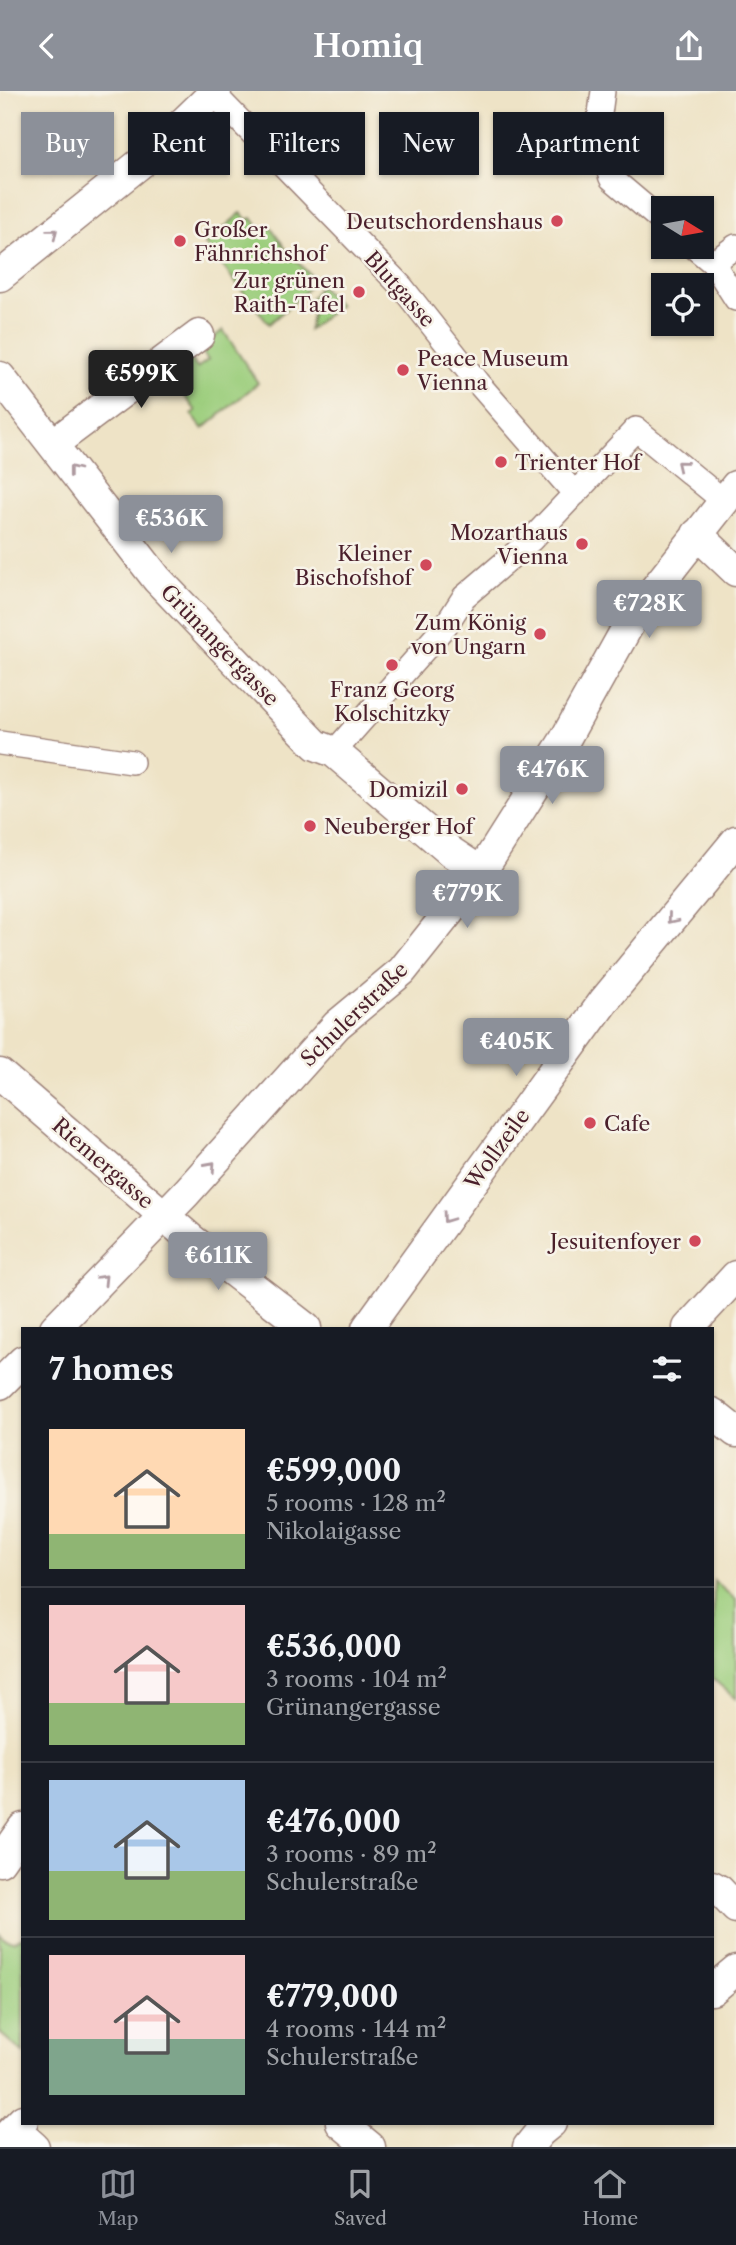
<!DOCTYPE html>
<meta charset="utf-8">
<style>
:root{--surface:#171b24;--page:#242831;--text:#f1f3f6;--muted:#9ea1a6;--line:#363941;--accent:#8c9099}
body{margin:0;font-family:"Libre Caslon Text",serif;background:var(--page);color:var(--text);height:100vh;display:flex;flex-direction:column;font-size:26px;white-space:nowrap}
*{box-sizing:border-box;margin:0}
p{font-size:23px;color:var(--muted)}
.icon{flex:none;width:38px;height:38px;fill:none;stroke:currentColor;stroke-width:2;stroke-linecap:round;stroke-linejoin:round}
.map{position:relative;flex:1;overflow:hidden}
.side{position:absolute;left:21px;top:1236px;width:693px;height:798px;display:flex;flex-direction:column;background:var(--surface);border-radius:0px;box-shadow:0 2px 5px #0004}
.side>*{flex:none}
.guide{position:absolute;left:21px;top:21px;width:695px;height:63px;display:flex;gap:14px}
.needle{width:46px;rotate:101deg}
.controls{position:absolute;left:651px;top:105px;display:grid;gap:14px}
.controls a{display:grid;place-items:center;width:63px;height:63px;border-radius:0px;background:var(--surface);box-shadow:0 2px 5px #0004;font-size:35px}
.price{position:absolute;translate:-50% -60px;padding:0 16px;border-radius:7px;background:var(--accent);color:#fff;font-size:23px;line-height:46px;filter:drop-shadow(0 2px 4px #0008)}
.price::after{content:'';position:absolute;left:50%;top:42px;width:21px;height:16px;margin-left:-10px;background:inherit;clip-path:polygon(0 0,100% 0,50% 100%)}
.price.on{background:#222;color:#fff}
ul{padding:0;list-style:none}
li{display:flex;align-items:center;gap:21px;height:175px;padding:0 28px}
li+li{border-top:2px solid var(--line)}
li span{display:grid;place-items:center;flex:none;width:196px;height:140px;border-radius:0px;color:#555}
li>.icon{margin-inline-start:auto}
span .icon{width:84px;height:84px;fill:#fffc;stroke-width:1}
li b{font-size:30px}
h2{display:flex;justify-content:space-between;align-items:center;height:84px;padding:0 28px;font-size:30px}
.tag{padding:0 24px;border-radius:0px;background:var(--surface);box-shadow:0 2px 5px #0004;font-size:24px;line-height:63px}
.tag.on{background:var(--accent);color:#fff}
header{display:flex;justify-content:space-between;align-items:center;height:91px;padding:0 28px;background:var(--accent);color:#fff;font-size:32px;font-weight:600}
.tabs{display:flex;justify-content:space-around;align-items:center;height:98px;border-top:2px solid var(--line);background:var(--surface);font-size:19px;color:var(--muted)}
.tabs a{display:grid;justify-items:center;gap:4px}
.tabs .on{color:var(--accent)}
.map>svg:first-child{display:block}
.green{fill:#9cce7d;stroke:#737654;stroke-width:2}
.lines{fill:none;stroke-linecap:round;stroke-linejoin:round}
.pedestrian-casing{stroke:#9c8178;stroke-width:26}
.minor-casing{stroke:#9c8178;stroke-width:33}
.pedestrian{stroke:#fff;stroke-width:23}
.minor{stroke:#fff;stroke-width:30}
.oneway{stroke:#ae9aa0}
.poi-dot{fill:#d1495b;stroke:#f7f3e8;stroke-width:2.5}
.labels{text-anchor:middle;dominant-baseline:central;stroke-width:5;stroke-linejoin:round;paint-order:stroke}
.poi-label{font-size:21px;fill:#4a1f2b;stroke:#f7f3e8;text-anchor:end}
.street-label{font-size:21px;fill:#4a1f2b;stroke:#f7f3e8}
</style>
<header><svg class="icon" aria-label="back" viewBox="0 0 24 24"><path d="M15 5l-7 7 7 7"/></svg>Homiq<svg class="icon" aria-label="share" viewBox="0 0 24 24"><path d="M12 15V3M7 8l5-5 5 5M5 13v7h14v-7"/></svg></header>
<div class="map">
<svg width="736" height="2056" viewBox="0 0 736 2056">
<rect width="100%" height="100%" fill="#f7f3e8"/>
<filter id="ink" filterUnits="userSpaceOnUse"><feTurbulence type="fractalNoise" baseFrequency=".0143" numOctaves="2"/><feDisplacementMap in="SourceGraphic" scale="14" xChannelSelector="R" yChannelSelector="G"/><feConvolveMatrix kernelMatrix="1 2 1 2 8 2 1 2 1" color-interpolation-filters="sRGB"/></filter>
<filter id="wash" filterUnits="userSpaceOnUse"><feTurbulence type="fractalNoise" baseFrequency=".00686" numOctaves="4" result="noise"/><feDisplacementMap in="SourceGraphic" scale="28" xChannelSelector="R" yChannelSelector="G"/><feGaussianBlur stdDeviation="1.57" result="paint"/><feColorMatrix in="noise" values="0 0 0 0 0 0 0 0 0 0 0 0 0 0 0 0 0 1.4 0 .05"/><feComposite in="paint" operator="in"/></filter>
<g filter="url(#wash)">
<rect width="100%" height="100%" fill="#eee3c6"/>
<path class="green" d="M241 122 247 129 252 127 263 142 271 136 287 160 314 188 304 202 269 233 205 153Z
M320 195 339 214 309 239 313 218 308 211Z
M223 239 258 292 203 338 192 324 196 320 171 287 166 291 162 287 189 267 197 277 208 269 200 258Z
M714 1490 736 1509V1608L712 1587Z
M0 1843 5 1848 13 1850 22 1846 23 1848V1962L0 1942Z"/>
</g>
<g filter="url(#ink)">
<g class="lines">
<defs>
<path id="pedestrian" d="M603 0 597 45 611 87 663 131
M214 3 401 195 477 291 575 403
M694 156 713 172 736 155
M713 172 736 208
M0 652 132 671
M334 661 446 534 464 506 531 449 636 338 725 411"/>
<path id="minor" d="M0 185 147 67 216 0
M0 286 157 488 316 654 334 661 451 761 481 781
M53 353 199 244
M697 443 736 480
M0 983 191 1148 306 1237
M55 1237 186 1102 337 934 402 880 481 781 564 650 633 526 736 395
M367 1237 604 910 736 750
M688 1237 736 1185
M0 1293 23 1270
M712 1322 736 1341
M0 1770 23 1737
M712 1795 719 1799 736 1817
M712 1899 736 1879
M341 2032 370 2056
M14 2038 34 2056
M0 2052 23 2029
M528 2056 540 2041 551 2032"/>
</defs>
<use href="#pedestrian" class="pedestrian-casing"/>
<use href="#minor" class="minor-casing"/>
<use href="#pedestrian" class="pedestrian"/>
<use href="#minor" class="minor"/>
</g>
<defs><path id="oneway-chevron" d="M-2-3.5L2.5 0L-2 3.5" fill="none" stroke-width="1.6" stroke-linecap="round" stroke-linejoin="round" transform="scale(1.75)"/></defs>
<g class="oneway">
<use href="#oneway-chevron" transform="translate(53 142) rotate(-39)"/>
<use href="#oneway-chevron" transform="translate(681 374) rotate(-141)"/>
<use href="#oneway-chevron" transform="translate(73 379) rotate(-128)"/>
<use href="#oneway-chevron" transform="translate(672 828) rotate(130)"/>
<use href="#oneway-chevron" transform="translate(211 1075) rotate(-48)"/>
<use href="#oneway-chevron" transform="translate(447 1127) rotate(126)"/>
<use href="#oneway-chevron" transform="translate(103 1188) rotate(-46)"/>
</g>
</g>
<g class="poi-dot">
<circle cx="557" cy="130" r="7"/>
<circle cx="180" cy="150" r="7"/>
<circle cx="359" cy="201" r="7"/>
<circle cx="403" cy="279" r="7"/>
<circle cx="501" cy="371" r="7"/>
<circle cx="582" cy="453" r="7"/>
<circle cx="426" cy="474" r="7"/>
<circle cx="540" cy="543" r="7"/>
<circle cx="392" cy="574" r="7"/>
<circle cx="462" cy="698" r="7"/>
<circle cx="310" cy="735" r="7"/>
<circle cx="590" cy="1032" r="7"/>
<circle cx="695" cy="1150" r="7"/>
</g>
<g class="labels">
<g class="poi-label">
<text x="543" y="130">Deutschordenshaus</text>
<text x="194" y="138" text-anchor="start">Großer<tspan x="194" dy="24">Fähnrichshof</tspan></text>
<text x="345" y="189">Zur grünen<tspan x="345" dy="24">Raith-Tafel</tspan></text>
<text x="417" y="267" text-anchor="start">Peace Museum<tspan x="417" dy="24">Vienna</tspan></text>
<text x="515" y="371" text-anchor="start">Trienter Hof</text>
<text x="568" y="441">Mozarthaus<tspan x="568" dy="24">Vienna</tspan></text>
<text x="412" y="462">Kleiner<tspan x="412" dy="24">Bischofshof</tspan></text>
<text x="526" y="531">Zum König<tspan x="526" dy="24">von Ungarn</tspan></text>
<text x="392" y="598" text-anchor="middle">Franz Georg<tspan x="392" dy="24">Kolschitzky</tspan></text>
<text x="448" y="698">Domizil</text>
<text x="324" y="735" text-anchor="start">Neuberger Hof</text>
<text x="604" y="1032" text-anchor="start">Cafe</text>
<text x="681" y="1150">Jesuitenfoyer</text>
</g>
<g class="street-label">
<text transform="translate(400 198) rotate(48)">Blutgasse</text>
<text transform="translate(220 554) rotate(46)">Grünangergasse</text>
<text transform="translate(354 923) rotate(-44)">Schulerstraße</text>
<text transform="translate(497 1058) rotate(-54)">Wollzeile</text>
<text transform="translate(103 1072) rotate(41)">Riemergasse</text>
</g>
</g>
</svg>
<div class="controls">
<a><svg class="needle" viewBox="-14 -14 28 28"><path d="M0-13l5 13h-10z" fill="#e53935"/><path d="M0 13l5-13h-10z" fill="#9ea1a6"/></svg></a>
<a><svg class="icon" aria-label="locate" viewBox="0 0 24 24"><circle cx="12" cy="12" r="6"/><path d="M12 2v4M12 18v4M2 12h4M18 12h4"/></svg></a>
</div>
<b class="price on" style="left:141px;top:319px">€599K</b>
<b class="price" style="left:171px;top:464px">€536K</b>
<b class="price" style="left:649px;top:549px">€728K</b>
<b class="price" style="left:552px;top:715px">€476K</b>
<b class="price" style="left:467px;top:839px">€779K</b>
<b class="price" style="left:516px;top:987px">€405K</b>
<b class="price" style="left:218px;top:1201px">€611K</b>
<div class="guide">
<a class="tag on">Buy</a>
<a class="tag">Rent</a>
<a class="tag">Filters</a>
<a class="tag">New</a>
<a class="tag">Apartment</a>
</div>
<section class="side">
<h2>7 homes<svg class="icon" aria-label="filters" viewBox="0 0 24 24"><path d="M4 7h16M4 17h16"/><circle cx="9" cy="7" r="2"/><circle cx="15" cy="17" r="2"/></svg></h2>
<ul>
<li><span style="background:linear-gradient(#ffd9b3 75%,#8fb573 0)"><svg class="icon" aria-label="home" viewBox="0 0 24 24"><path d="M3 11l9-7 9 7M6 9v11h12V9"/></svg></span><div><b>€599,000</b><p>5 rooms · 128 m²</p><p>Nikolaigasse</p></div></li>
<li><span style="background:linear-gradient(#f6c9c9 70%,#8fb573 0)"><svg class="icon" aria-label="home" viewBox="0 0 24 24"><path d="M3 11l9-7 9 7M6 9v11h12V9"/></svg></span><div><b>€536,000</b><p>3 rooms · 104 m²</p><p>Grünangergasse</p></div></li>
<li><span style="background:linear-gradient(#a9c7e8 65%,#8fb573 0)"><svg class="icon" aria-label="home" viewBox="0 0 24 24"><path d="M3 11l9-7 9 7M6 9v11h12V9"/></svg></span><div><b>€476,000</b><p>3 rooms · 89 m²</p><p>Schulerstraße</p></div></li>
<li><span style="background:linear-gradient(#f6c9c9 60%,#7fa58c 0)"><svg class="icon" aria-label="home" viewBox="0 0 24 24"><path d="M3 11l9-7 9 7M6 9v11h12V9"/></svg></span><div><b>€779,000</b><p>4 rooms · 144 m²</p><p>Schulerstraße</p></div></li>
</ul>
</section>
</div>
<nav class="tabs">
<a class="on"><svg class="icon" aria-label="map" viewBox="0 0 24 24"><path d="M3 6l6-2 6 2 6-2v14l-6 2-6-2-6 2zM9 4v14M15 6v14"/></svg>Map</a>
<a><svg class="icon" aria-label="saved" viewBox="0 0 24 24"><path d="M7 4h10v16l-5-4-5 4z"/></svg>Saved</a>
<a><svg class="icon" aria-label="home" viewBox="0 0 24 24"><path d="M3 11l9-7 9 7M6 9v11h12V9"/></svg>Home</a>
</nav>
